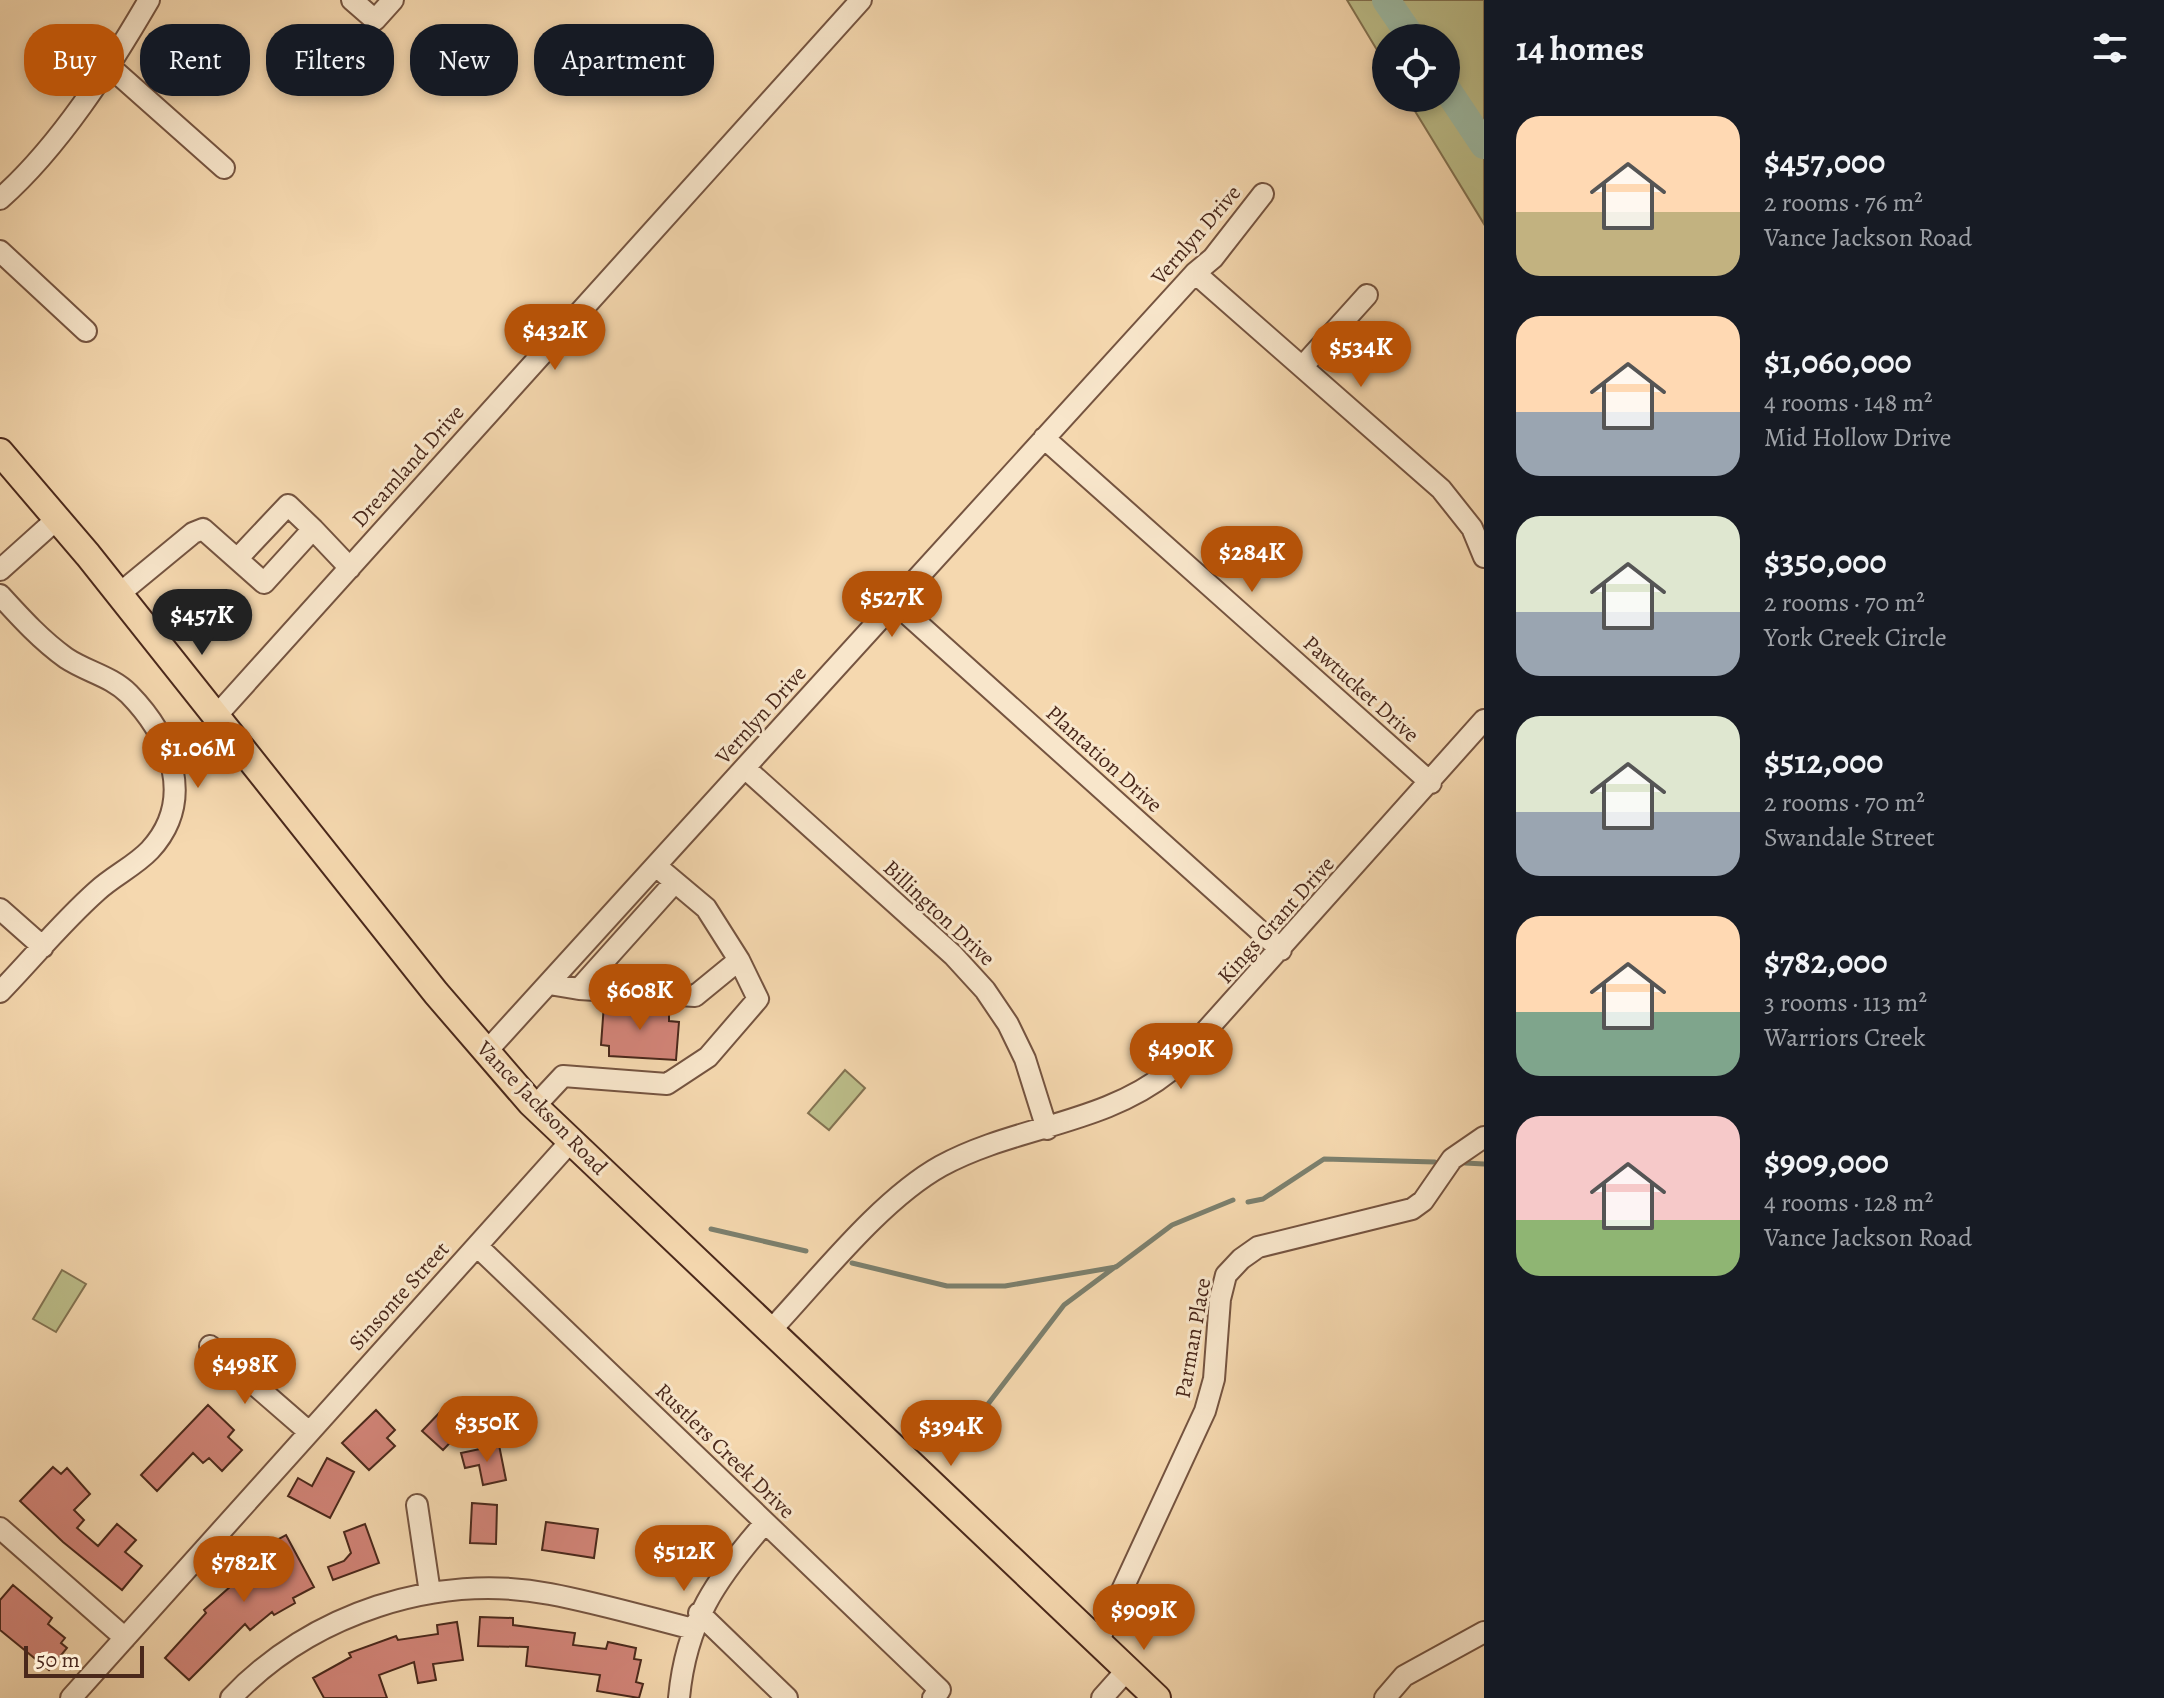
<!DOCTYPE html>
<meta charset="utf-8">
<style>
:root{--surface:#171b24;--page:#242831;--text:#f1f3f6;--muted:#9ea1a6;--accent:#b45309}
body{margin:0;font-family:Alegreya,serif;background:var(--page);color:var(--text);height:100vh;display:flex;flex-direction:column;font-size:30px;white-space:nowrap}
*{box-sizing:border-box;margin:0}
p{font-size:26px;color:var(--muted)}
.icon{flex:none;width:44px;height:44px;fill:none;stroke:currentColor;stroke-width:2;stroke-linecap:round;stroke-linejoin:round}
.map{position:relative;flex:1;overflow:hidden}
.details{display:flex;flex-direction:column;background:var(--surface);width:680px}
.details>*{flex:none}
.guide{position:absolute;left:24px;top:24px;width:760px;height:72px;display:flex;gap:16px}
.controls{position:absolute;left:1372px;top:24px;display:grid;gap:16px}
.controls a{display:grid;place-items:center;width:88px;height:88px;border-radius:50%;background:var(--surface);box-shadow:0 4px 12px #0003;font-size:40px}
.scale{position:absolute;left:24px;bottom:20px;width:120px;box-sizing:border-box;padding-left:8px;border:4px solid #4a281b;border-top:0;font-size:22px;line-height:28px;white-space:nowrap;color:#4a281b;-webkit-text-stroke:6px #f8e6cb;paint-order:stroke}
.price{position:absolute;translate:-50% -68px;padding:0 18px;border-radius:28px;background:var(--accent);color:#fff;font-size:26px;line-height:52px;filter:drop-shadow(0 2px 4px #0008)}
.price::after{content:'';position:absolute;left:50%;top:48px;width:24px;height:18px;margin-left:-12px;background:inherit;clip-path:polygon(0 0,100% 0,50% 100%)}
.price.current{background:#222;color:#fff}
ul{padding:0;list-style:none}
li{display:flex;align-items:center;gap:24px;height:200px;padding:0 32px}
li span{display:grid;place-items:center;flex:none;width:224px;height:160px;border-radius:24px;color:#555}
li>.icon{margin-inline-start:auto}
span .icon{width:96px;height:96px;fill:#fffc;stroke-width:1}
li b{font-size:34px}
h2{display:flex;justify-content:space-between;align-items:center;height:96px;padding:0 32px;font-size:34px}
.pill{padding:0 28px;border-radius:32px;background:var(--surface);box-shadow:0 4px 12px #0003;font-size:28px;line-height:72px}
.pill.current{background:var(--accent);color:#fff}
main{display:flex;flex:1;min-height:0}
.map>svg:first-child{display:block}
.green{fill:#bcbe8a;stroke:#837352;stroke-width:2}
.lines{fill:none;stroke-linecap:round;stroke-linejoin:round}
.stream{stroke:#7c806e;stroke-width:5}
.river{stroke:#9dbba5;stroke-width:28}
.building{fill:#d28478;stroke:#4a281b;stroke-width:2}
.minor-casing{stroke:#755440;stroke-width:24}
.major-casing{stroke:#4a281b;stroke-width:30}
.minor{stroke:#f8e6cb;stroke-width:20}
.major{stroke:#f5d8af;stroke-width:26}
.labels{text-anchor:middle;dominant-baseline:central;stroke-width:6;stroke-linejoin:round;paint-order:stroke}
.street-label{font-size:22px;fill:#4a281b;stroke:#f8e6cb}
</style>
<main>
<div class="map">
<svg width="1484" height="1698" viewBox="0 0 1484 1698">
<rect width="100%" height="100%" fill="#f5d8af"/>
<filter id="stains"><feTurbulence type="fractalNoise" baseFrequency=".0025" numOctaves="4"/><feColorMatrix values="0 0 0 0 .2 0 0 0 0 .09 0 0 0 0 .02 0 0 0 .5 -.17"/></filter>
<radialGradient id="worn" r=".72"><stop offset=".6" stop-color="#630" stop-opacity="0"/><stop offset="1" stop-color="#630" stop-opacity=".3"/></radialGradient>
<path class="green" d="M1347 0H1484V224L1407 98H1446V38H1386V65Z
M845 1070 865 1088 829 1130 808 1113Z
M62 1270 86 1284 56 1332 33 1319Z"/>
<g class="lines">
<path class="stream" d="M1465 1163 1484 1164
M1248 1202 1263 1199 1324 1159 1435 1162
M711 1229 806 1251
M852 1263 947 1286H1005L1116 1267 1172 1225 1233 1200
M952 1451 1064 1305 1115 1267"/>
<path class="river" d="M1386 0 1412 38
M1446 88 1484 145"/>
</g>
<path class="building" d="M604 1004 669 1007V1021L679 1022 676 1060 609 1056V1046L601 1045Z
M208 1405 234 1430 228 1437 242 1450 222 1471 209 1458 203 1463 193 1453 157 1491 141 1475Z
M443 1409 464 1428 443 1450 422 1431Z
M376 1410 395 1430 387 1438 395 1446 369 1470 342 1443Z
M499 1445 506 1480 483 1485 479 1465 465 1468 461 1453Z
M327 1458 354 1472 330 1518 288 1496 298 1478 312 1486Z
M53 1467 61 1474 67 1468 90 1494 74 1510 84 1520 77 1528 98 1546 117 1524 136 1540 125 1552 142 1566 122 1590 63 1542 20 1501Z
M472 1503 497 1505 496 1544 470 1543Z
M546 1522 598 1529 594 1558 542 1550Z
M365 1524 379 1563 333 1580 328 1567 344 1561 351 1553 344 1532Z
M286 1535 314 1587 293 1598 295 1603 274 1615 272 1612 250 1630 245 1624 189 1680 165 1658 206 1613 204 1610 249 1570 243 1558Z
M13 1585 52 1618 48 1624 65 1638 61 1643 67 1648 49 1670 0 1630V1600Z
M480 1617 513 1618V1625L575 1633 573 1645 606 1649 608 1642 636 1648 634 1659 641 1660 636 1682 643 1684 639 1698 597 1691 600 1675 526 1666 528 1647 478 1646Z
M457 1622 463 1660 433 1664 436 1680 418 1683 414 1662 379 1675 387 1698H324L313 1678 351 1657 349 1653 396 1636 398 1640 438 1634 437 1625Z"/>
<g class="lines">
<defs>
<path id="minor" d="M352 0 375 20 393 0
M108 65 224 168
M0 199C59 147 110 67 149 0
M0 251 86 331
M1195 273 1441 489 1472 528 1484 557
M1303 366 1367 295
M1044 438 1431 783
M238 558 288 505 313 529
M0 570 58 518
M119 594 193 533 203 529 264 583 313 529 350 568
M0 595C21 618 41 640 66 658 87 672 111 676 129 694 171 737 196 800 150 850 135 866 113 876 97 891 62 922 32 959 0 992
M895 603 1281 950
M217 715 861 0
M745 768 953 955 985 990 1008 1024 1025 1059 1047 1129
M0 909 43 947
M549 984 579 989 695 996 739 960
M579 989 675 882
M486 1052 1195 273 1213 258 1263 194
M535 1106 563 1076 667 1084 708 1057 758 999 739 960 706 908 656 866
M477 1246 940 1690 933 1698
M770 1331C819 1279 880 1200 941 1166 1014 1126 1103 1125 1170 1071L1484 720
M210 1346 309 1432
M417 1505 430 1593
M0 1528 125 1638
M699 1613 787 1698
M1098 1642 1205 1411 1214 1379 1220 1299 1226 1275 1241 1259 1258 1247 1412 1209 1423 1201 1452 1159 1484 1137
M71 1698 571 1141
M231 1698C310 1614 437 1572 550 1594 598 1603 646 1617 693 1629
M679 1698C686 1622 716 1579 765 1523
M1102 1698 1127 1670
M1385 1698 1404 1676 1484 1632"/>
<path id="major" d="M0 452 88 555 436 993 531 1103 1157 1698"/>
</defs>
<use href="#minor" class="minor-casing"/>
<use href="#major" class="major-casing"/>
<use href="#minor" class="minor"/>
<use href="#major" class="major"/>
</g>
<g class="labels">
<g class="street-label">
<text transform="translate(1196 235) rotate(-49)">Vernlyn Drive</text>
<text transform="translate(408 466) rotate(-48)">Dreamland Drive</text>
<text transform="translate(1361 689) rotate(42)">Pawtucket Drive</text>
<text transform="translate(761 715) rotate(-48)">Vernlyn Drive</text>
<text transform="translate(1104 759) rotate(42)">Plantation Drive</text>
<text transform="translate(939 913) rotate(43)">Billington Drive</text>
<text transform="translate(1276 920) rotate(-48)">Kings Grant Drive</text>
<text transform="translate(542 1108) rotate(46)">Vance Jackson Road</text>
<text transform="translate(399 1296) rotate(-48)">Sinsonte Street</text>
<text transform="translate(1193 1338) rotate(-80)">Parman Place</text>
<text transform="translate(725 1451) rotate(44)">Rustlers Creek Drive</text>
</g>
</g>
<rect width="100%" height="100%" filter="url(#stains)"/>
<rect width="100%" height="100%" fill="url(#worn)"/>
</svg>
<div class="controls">
<a><svg class="icon" aria-label="locate" viewBox="0 0 24 24"><circle cx="12" cy="12" r="6"/><path d="M12 2v4M12 18v4M2 12h4M18 12h4"/></svg></a>
</div>
<div class="scale">50 m</div>
<b class="price" style="left:555px;top:372px">$432K</b>
<b class="price" style="left:1361px;top:389px">$534K</b>
<b class="price" style="left:1252px;top:594px">$284K</b>
<b class="price" style="left:892px;top:639px">$527K</b>
<b class="price current" style="left:202px;top:657px">$457K</b>
<b class="price" style="left:198px;top:790px">$1.06M</b>
<b class="price" style="left:640px;top:1032px">$608K</b>
<b class="price" style="left:1181px;top:1091px">$490K</b>
<b class="price" style="left:245px;top:1406px">$498K</b>
<b class="price" style="left:487px;top:1464px">$350K</b>
<b class="price" style="left:951px;top:1468px">$394K</b>
<b class="price" style="left:684px;top:1593px">$512K</b>
<b class="price" style="left:244px;top:1604px">$782K</b>
<b class="price" style="left:1144px;top:1652px">$909K</b>
<div class="guide">
<a class="pill current">Buy</a>
<a class="pill">Rent</a>
<a class="pill">Filters</a>
<a class="pill">New</a>
<a class="pill">Apartment</a>
</div>
</div>
<section class="details">
<h2>14 homes<svg class="icon" aria-label="filters" viewBox="0 0 24 24"><path d="M4 7h16M4 17h16"/><circle cx="9" cy="7" r="2"/><circle cx="15" cy="17" r="2"/></svg></h2>
<ul>
<li><span style="background:linear-gradient(#ffd9b3 60%,#c2b280 0)"><svg class="icon" aria-label="home" viewBox="0 0 24 24"><path d="M3 11l9-7 9 7M6 9v11h12V9"/></svg></span><div><b>$457,000</b><p>2 rooms · 76 m²</p><p>Vance Jackson Road</p></div></li>
<li><span style="background:linear-gradient(#ffd9b3 60%,#9aa5b1 0)"><svg class="icon" aria-label="home" viewBox="0 0 24 24"><path d="M3 11l9-7 9 7M6 9v11h12V9"/></svg></span><div><b>$1,060,000</b><p>4 rooms · 148 m²</p><p>Mid Hollow Drive</p></div></li>
<li><span style="background:linear-gradient(#dfe7d0 60%,#9aa5b1 0)"><svg class="icon" aria-label="home" viewBox="0 0 24 24"><path d="M3 11l9-7 9 7M6 9v11h12V9"/></svg></span><div><b>$350,000</b><p>2 rooms · 70 m²</p><p>York Creek Circle</p></div></li>
<li><span style="background:linear-gradient(#dfe7d0 60%,#9aa5b1 0)"><svg class="icon" aria-label="home" viewBox="0 0 24 24"><path d="M3 11l9-7 9 7M6 9v11h12V9"/></svg></span><div><b>$512,000</b><p>2 rooms · 70 m²</p><p>Swandale Street</p></div></li>
<li><span style="background:linear-gradient(#ffd9b3 60%,#7fa58c 0)"><svg class="icon" aria-label="home" viewBox="0 0 24 24"><path d="M3 11l9-7 9 7M6 9v11h12V9"/></svg></span><div><b>$782,000</b><p>3 rooms · 113 m²</p><p>Warriors Creek</p></div></li>
<li><span style="background:linear-gradient(#f6c9c9 65%,#8fb573 0)"><svg class="icon" aria-label="home" viewBox="0 0 24 24"><path d="M3 11l9-7 9 7M6 9v11h12V9"/></svg></span><div><b>$909,000</b><p>4 rooms · 128 m²</p><p>Vance Jackson Road</p></div></li>
</ul>
</section>
</main>
